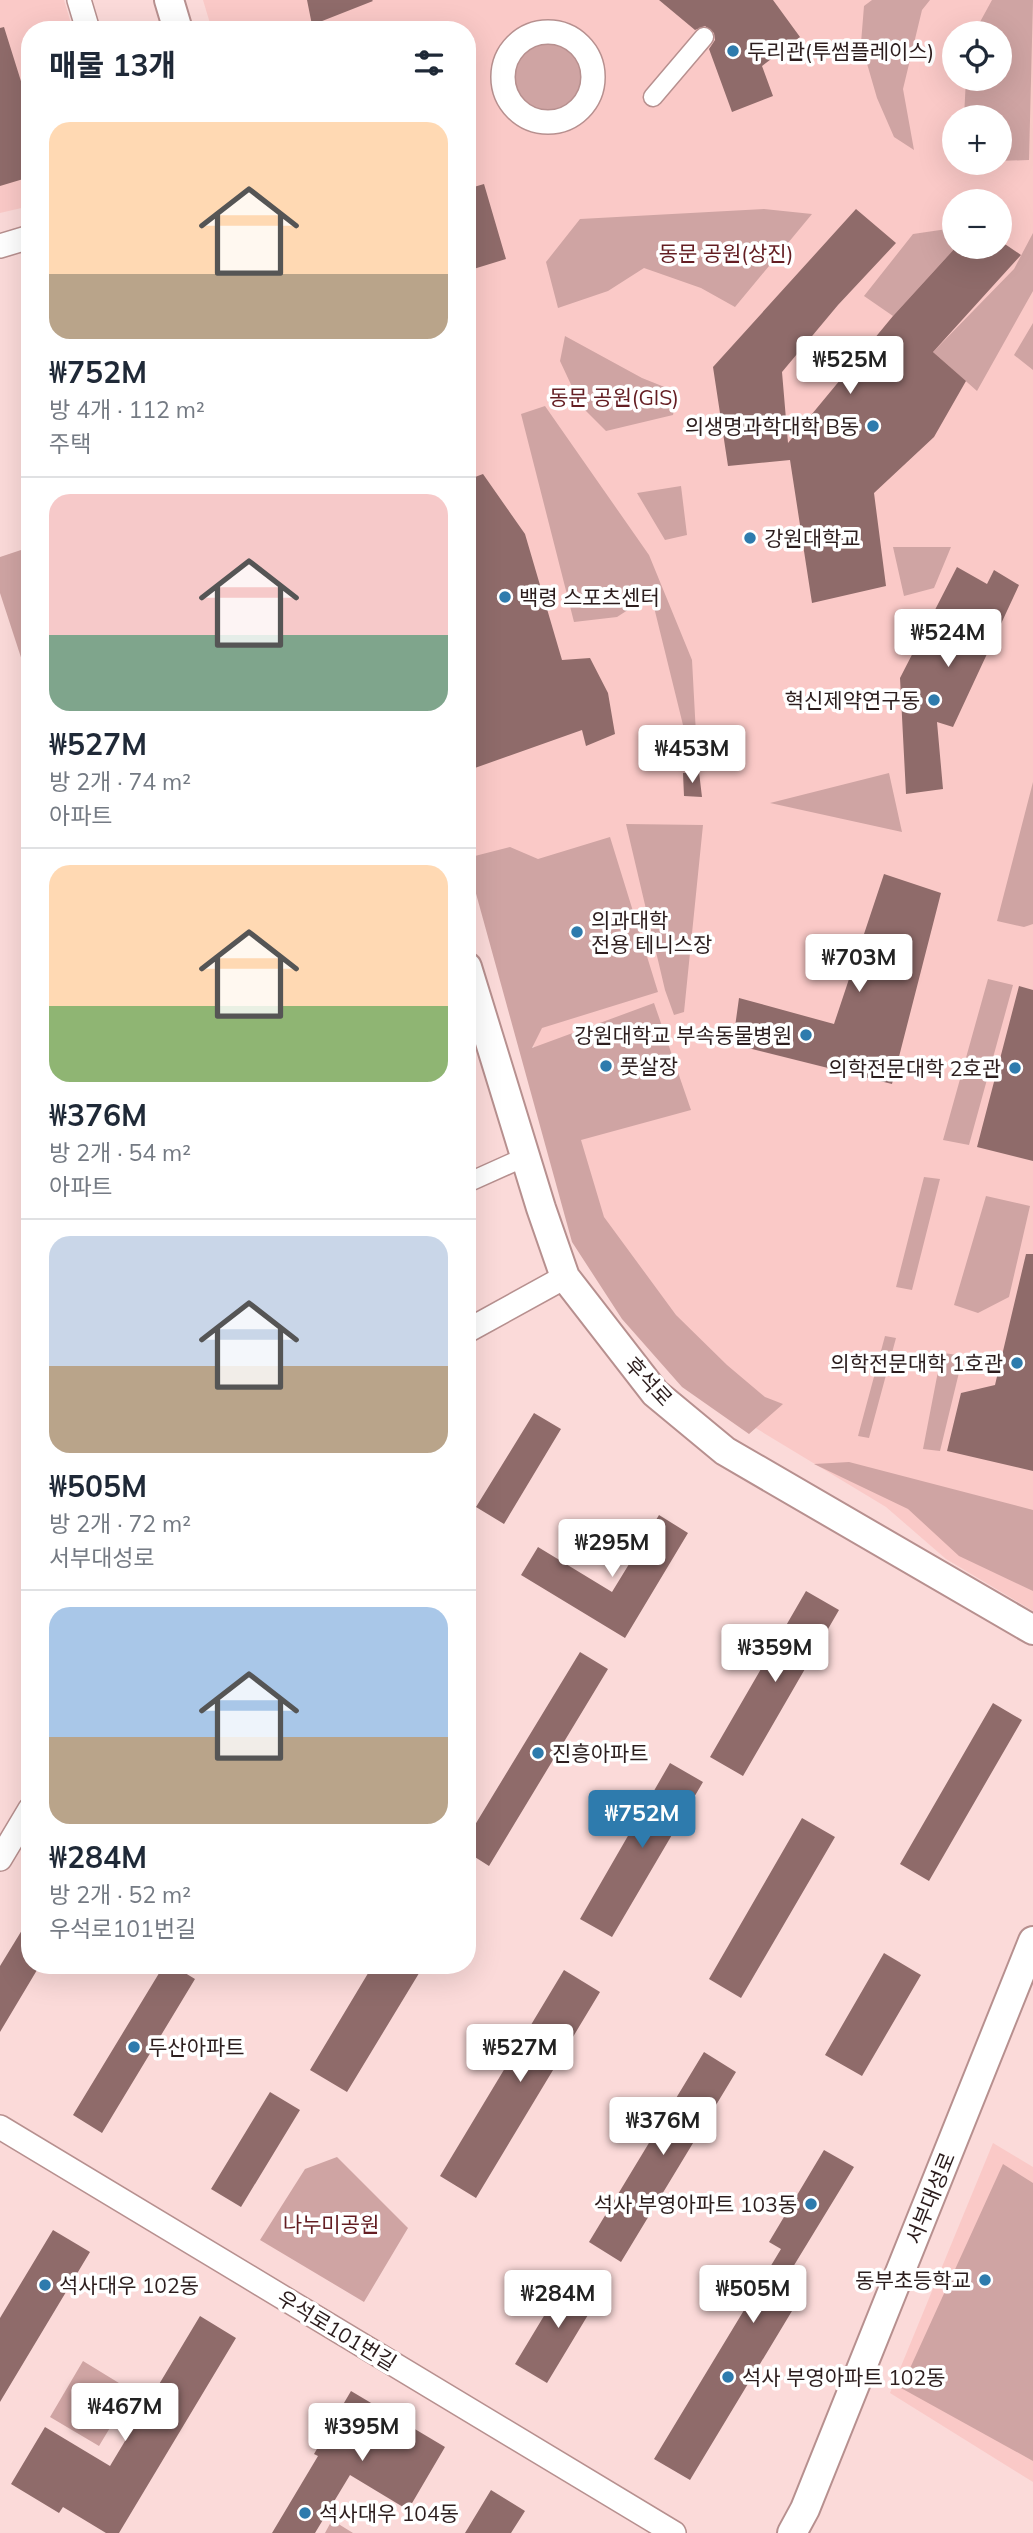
<!DOCTYPE html>
<html lang="ko">
<meta charset="utf-8">
<style>
:root{--surface:#fff;--page:#f6f6f7;--text:#1f2937;--muted:#747a83;--line:#e0e1e3;--accent:#2e7bad}
body{margin:0;font-family:Mulish,"Noto Sans KR",sans-serif;background:var(--page);color:var(--text);height:100vh;display:flex;flex-direction:column;font-size:26px;white-space:nowrap}
*{box-sizing:border-box;margin:0}
p{font-size:23px;color:var(--muted)}
.icon{flex:none;width:38px;height:38px;fill:none;stroke:currentColor;stroke-width:2;stroke-linecap:round;stroke-linejoin:round}
.map{position:relative;flex:1;overflow:hidden}
.drawer{position:absolute;left:21px;top:21px;width:455px;height:1953px;display:flex;flex-direction:column;background:var(--surface);border-radius:28px;box-shadow:0 7px 28px #0002}
.drawer>*{flex:none}
.fabs{position:absolute;left:942px;top:21px;display:grid;gap:14px}
.fabs a{display:grid;place-items:center;width:70px;height:70px;border-radius:50%;background:var(--surface);box-shadow:0 7px 28px #0002;font-size:35px}
.price{position:absolute;translate:-50% -60px;padding:0 16px;border-radius:7px;background:#fff;color:#222;font-size:23px;line-height:46px;filter:drop-shadow(0 2px 4px #0008)}
.price::after{content:'';position:absolute;left:50%;top:42px;width:21px;height:16px;margin-left:-10px;background:inherit;clip-path:polygon(0 0,100% 0,50% 100%)}
.price.active{background:var(--accent);color:#fff}
ul{padding:0;list-style:none}
li{display:grid;align-content:center;gap:14px;height:371px;padding:0 28px}
li+li{border-top:2px solid var(--line)}
li span{display:grid;place-items:center;height:217px;border-radius:21px;color:#555}
li>.icon{margin-inline-start:auto}
span .icon{width:126px;height:126px;fill:#fffc;stroke-width:1}
li b{font-size:30px}
h2{display:flex;justify-content:space-between;align-items:center;height:84px;padding:0 28px;font-size:30px}
.map>svg:first-child{display:block}
.built{fill:#fac9c7;fill-rule:evenodd}
.green{fill:#cfa4a3}
.building{fill:#8f6b6a}
.lines{fill:none;stroke-linecap:round;stroke-linejoin:round}
.pedestrian-casing{stroke:#b7908f;stroke-width:21}
.minor-casing{stroke:#b7908f;stroke-width:26}
.tertiary-casing{stroke:#b7908f;stroke-width:32}
.pedestrian{stroke:#fff;stroke-width:18}
.minor{stroke:#fff;stroke-width:23}
.tertiary{stroke:#fff;stroke-width:28}
.poi-dot{fill:#2e7bad;stroke:#fff;stroke-width:2.5}
.labels{text-anchor:middle;dominant-baseline:central;stroke-width:7;stroke-linejoin:round;paint-order:stroke}
.poi-label{font-size:21px;fill:#2c1d1d;stroke:#fff;text-anchor:start}
.park-label{font-size:21px;fill:#641d22;stroke:#fff}
.street-label{font-size:21px;fill:#2c1d1d;stroke:#fff}
</style>
<div class="map">
<svg width="1033" height="2533" viewBox="0 0 1033 2533">
<rect width="100%" height="100%" fill="#fbdad9"/>
<path class="built" d="M0 0H64L73 30H30V206L0 213Z
M203 0H1033V1611L946 1559 886 1507 749 1424 585 1212 528 1029 478 887 467 830V30H212ZM954 33H999V79H954ZM954 117H999V163H954ZM954 201H999V247H954Z
M993 2143 1033 2167V2482L890 2393Z"/>
<path class="green" d="M872 0H930L922 10 903 89 914 150 894 137 877 98 861 43 864 6Z
M1033 0 1029 160 999 161V117H964L966 79H999V33H974L992 0Z
M508 78a37 37 0 1 1 74 0a37 37 0 1 1-74 0Z
M764 209 812 214 735 307 701 288 644 268 608 291 558 308 546 262 580 219Z
M954 228V247H956L893 316 864 296 913 234Z
M1033 233V291L977 391 933 352 1014 269Z
M1033 323V370L1014 355Z
M565 336 642 378 677 392 673 415 606 431 581 406 560 361Z
M545 406 649 555 692 660 699 790 651 595 617 617 574 622 521 414Z
M681 486 687 535 665 540 637 493Z
M30 547V682H29L0 593V557Z
M893 547H951L934 588 904 596Z
M889 773 902 832 770 803Z
M1033 782V924L1024 927 997 921Z
M626 824 703 825 684 1012 674 1015 665 990Z
M610 837 658 992 542 1028 532 1048 654 1003 691 1110 581 1140 604 1217 676 1315 727 1365 765 1397 783 1404 749 1434 682 1387 622 1319 572 1242 472 879 467 872V858L510 847 538 859Z
M988 979 1013 985 969 1145 943 1140Z
M924 1177 940 1179 912 1290 896 1287Z
M986 1196 1030 1206 1009 1297 978 1313 954 1305Z
M885 1336 896 1338 869 1438 858 1436Z
M944 1353 963 1356 940 1451 923 1449 940 1361Z
M849 1462 1033 1510V1591L959 1556 908 1509 814 1464Z
M337 2157 408 2228 364 2302 260 2240 305 2169Z
M1003 2164 1033 2183V2461L901 2388Z
M83 2361 132 2391 99 2446 50 2417Z
M332 2520 353 2533H325Z"/>
<path class="building" d="M307 0H372L373 1 312 25Z
M659 0H773L800 37 762 66 773 96 732 112 709 49 715 40 714 33 705 26 695 30Z
M4 27 30 110V177L0 186V28Z
M484 184 506 259 467 271V189Z
M856 209 896 243 838 305 782 372 788 443 893 316 956 247H999V240L1021 255 933 352 966 381 934 437 874 493 886 586 812 603 790 460 728 466 713 367Z
M483 474 525 534 562 660 590 658 608 693 615 734 586 746 582 730 472 769 467 757V480Z
M957 567 987 584 994 570 1019 585 953 727 937 722 943 789 906 794 900 678Z
M699 772 702 797 684 796 683 773Z
M884 874 941 893 892 1084 744 1047 735 1027 739 998 834 1024Z
M1019 986 1033 990V1161L977 1147Z
M1026 1254H1033V1471L947 1451 961 1393 995 1385Z
M534 1413 561 1429 504 1524 476 1507Z
M659 1515 688 1533 625 1638 521 1575 538 1547 612 1592Z
M806 1591 839 1610 743 1776 710 1757Z
M580 1652 608 1669 489 1866 467 1852V1838Z
M993 1703 1022 1720 929 1881 900 1864Z
M670 1763 703 1782 612 1937 580 1919Z
M802 1818 835 1837 741 1998 709 1979Z
M30 1917V1965H40L0 2032V1966Z
M884 1953 921 1975 862 2076 825 2055Z
M164 1965H172L195 1979 102 2133 73 2115Z
M373 1965H424L347 2092 310 2070Z
M564 1970 600 1992 476 2198 440 2176Z
M704 2052 736 2072 621 2262 589 2242Z
M270 2092 300 2110 241 2207 211 2189Z
M824 2150 854 2167 782 2285 801 2296 690 2480 654 2459 781 2249 769 2242Z
M53 2230 90 2252 0 2402V2318Z
M568 2276 600 2295 547 2383 515 2364Z
M200 2316 236 2338 119 2533H106L63 2507 59 2513 11 2484 45 2427 110 2466Z
M351 2391 445 2447 408 2510 350 2475 315 2533H272L318 2456 314 2454Z
M491 2490 525 2511 511 2533H465Z"/>
<g class="lines">
<defs>
<path id="pedestrian" d="M653 97 704 37
M467 1183 525 1157"/>
<path id="minor" d="M79 0 88 30
M503 77a45 45 0 1 1 90 0a45 45 0 1 1-90 0Z
M0 246 30 237
M467 1331 565 1277
M0 1859 30 1809
M0 2127 674 2533"/>
<path id="tertiary" d="M169 0 178 30
M467 967 541 1208 565 1277 655 1393 725 1451 1033 1630
M792 2533 805 2509 1033 1941"/>
</defs>
<use href="#pedestrian" class="pedestrian-casing"/>
<use href="#minor" class="minor-casing"/>
<use href="#tertiary" class="tertiary-casing"/>
<use href="#pedestrian" class="pedestrian"/>
<use href="#minor" class="minor"/>
<use href="#tertiary" class="tertiary"/>
</g>
<g class="poi-dot">
<circle cx="733" cy="51" r="7"/>
<circle cx="873" cy="426" r="7"/>
<circle cx="750" cy="538" r="7"/>
<circle cx="505" cy="597" r="7"/>
<circle cx="934" cy="700" r="7"/>
<circle cx="577" cy="932" r="7"/>
<circle cx="806" cy="1035" r="7"/>
<circle cx="606" cy="1066" r="7"/>
<circle cx="1015" cy="1068" r="7"/>
<circle cx="1017" cy="1363" r="7"/>
<circle cx="538" cy="1753" r="7"/>
<circle cx="134" cy="2047" r="7"/>
<circle cx="811" cy="2204" r="7"/>
<circle cx="985" cy="2280" r="7"/>
<circle cx="45" cy="2285" r="7"/>
<circle cx="728" cy="2377" r="7"/>
<circle cx="305" cy="2513" r="7"/>
</g>
<g class="labels">
<g class="poi-label">
<text x="747" y="51">두리관(투썸플레이스)</text>
<text x="859" y="426" text-anchor="end">의생명과학대학 B동</text>
<text x="764" y="538">강원대학교</text>
<text x="519" y="597">백령 스포츠센터</text>
<text x="920" y="700" text-anchor="end">혁신제약연구동</text>
<text x="591" y="920">의과대학<tspan x="591" dy="24">전용 테니스장</tspan></text>
<text x="792" y="1035" text-anchor="end">강원대학교 부속동물병원</text>
<text x="620" y="1066">풋살장</text>
<text x="1001" y="1068" text-anchor="end">의학전문대학 2호관</text>
<text x="1003" y="1363" text-anchor="end">의학전문대학 1호관</text>
<text x="552" y="1753">진흥아파트</text>
<text x="148" y="2047">두산아파트</text>
<text x="797" y="2204" text-anchor="end">석사 부영아파트 103동</text>
<text x="971" y="2280" text-anchor="end">동부초등학교</text>
<text x="59" y="2285">석사대우 102동</text>
<text x="742" y="2377">석사 부영아파트 102동</text>
<text x="319" y="2513">석사대우 104동</text>
</g>
<g class="park-label">
<text x="726" y="253">동문 공원(상진)</text>
<text x="614" y="397">동문 공원(GIS)</text>
<text x="331" y="2224">나누미공원</text>
</g>
<g class="street-label">
<text transform="translate(649 1381) rotate(47)">후석로</text>
<text transform="translate(930 2198) rotate(-68)">서부대성로</text>
<text transform="translate(337 2330) rotate(31)">우석로101번길</text>
</g>
</g>
</svg>
<div class="fabs">
<a><svg class="icon" aria-label="locate" viewBox="0 0 24 24"><circle cx="12" cy="12" r="6"/><path d="M12 2v4M12 18v4M2 12h4M18 12h4"/></svg></a>
<a>+</a>
<a>−</a>
</div>
<b class="price" style="left:850px;top:396px">₩525M</b>
<b class="price" style="left:948px;top:669px">₩524M</b>
<b class="price" style="left:692px;top:785px">₩453M</b>
<b class="price" style="left:859px;top:994px">₩703M</b>
<b class="price" style="left:612px;top:1579px">₩295M</b>
<b class="price" style="left:775px;top:1684px">₩359M</b>
<b class="price active" style="left:642px;top:1850px">₩752M</b>
<b class="price" style="left:520px;top:2084px">₩527M</b>
<b class="price" style="left:663px;top:2157px">₩376M</b>
<b class="price" style="left:753px;top:2325px">₩505M</b>
<b class="price" style="left:558px;top:2330px">₩284M</b>
<b class="price" style="left:125px;top:2443px">₩467M</b>
<b class="price" style="left:362px;top:2463px">₩395M</b>
<section class="drawer">
<h2>매물 13개<svg class="icon" aria-label="filters" viewBox="0 0 24 24"><path d="M4 7h16M4 17h16"/><circle cx="9" cy="7" r="2"/><circle cx="15" cy="17" r="2"/></svg></h2>
<ul>
<li><span style="background:linear-gradient(#ffd9b3 70%,#b9a48a 0)"><svg class="icon" aria-label="home" viewBox="0 0 24 24"><path d="M3 11l9-7 9 7M6 9v11h12V9"/></svg></span><div><b>₩752M</b><p>방 4개 · 112 m²</p><p>주택</p></div></li>
<li><span style="background:linear-gradient(#f6c9c9 65%,#7fa58c 0)"><svg class="icon" aria-label="home" viewBox="0 0 24 24"><path d="M3 11l9-7 9 7M6 9v11h12V9"/></svg></span><div><b>₩527M</b><p>방 2개 · 74 m²</p><p>아파트</p></div></li>
<li><span style="background:linear-gradient(#ffd9b3 65%,#8fb573 0)"><svg class="icon" aria-label="home" viewBox="0 0 24 24"><path d="M3 11l9-7 9 7M6 9v11h12V9"/></svg></span><div><b>₩376M</b><p>방 2개 · 54 m²</p><p>아파트</p></div></li>
<li><span style="background:linear-gradient(#c9d6e8 60%,#b9a48a 0)"><svg class="icon" aria-label="home" viewBox="0 0 24 24"><path d="M3 11l9-7 9 7M6 9v11h12V9"/></svg></span><div><b>₩505M</b><p>방 2개 · 72 m²</p><p>서부대성로</p></div></li>
<li><span style="background:linear-gradient(#a9c7e8 60%,#b9a48a 0)"><svg class="icon" aria-label="home" viewBox="0 0 24 24"><path d="M3 11l9-7 9 7M6 9v11h12V9"/></svg></span><div><b>₩284M</b><p>방 2개 · 52 m²</p><p>우석로101번길</p></div></li>
</ul>
</section>
</div>
